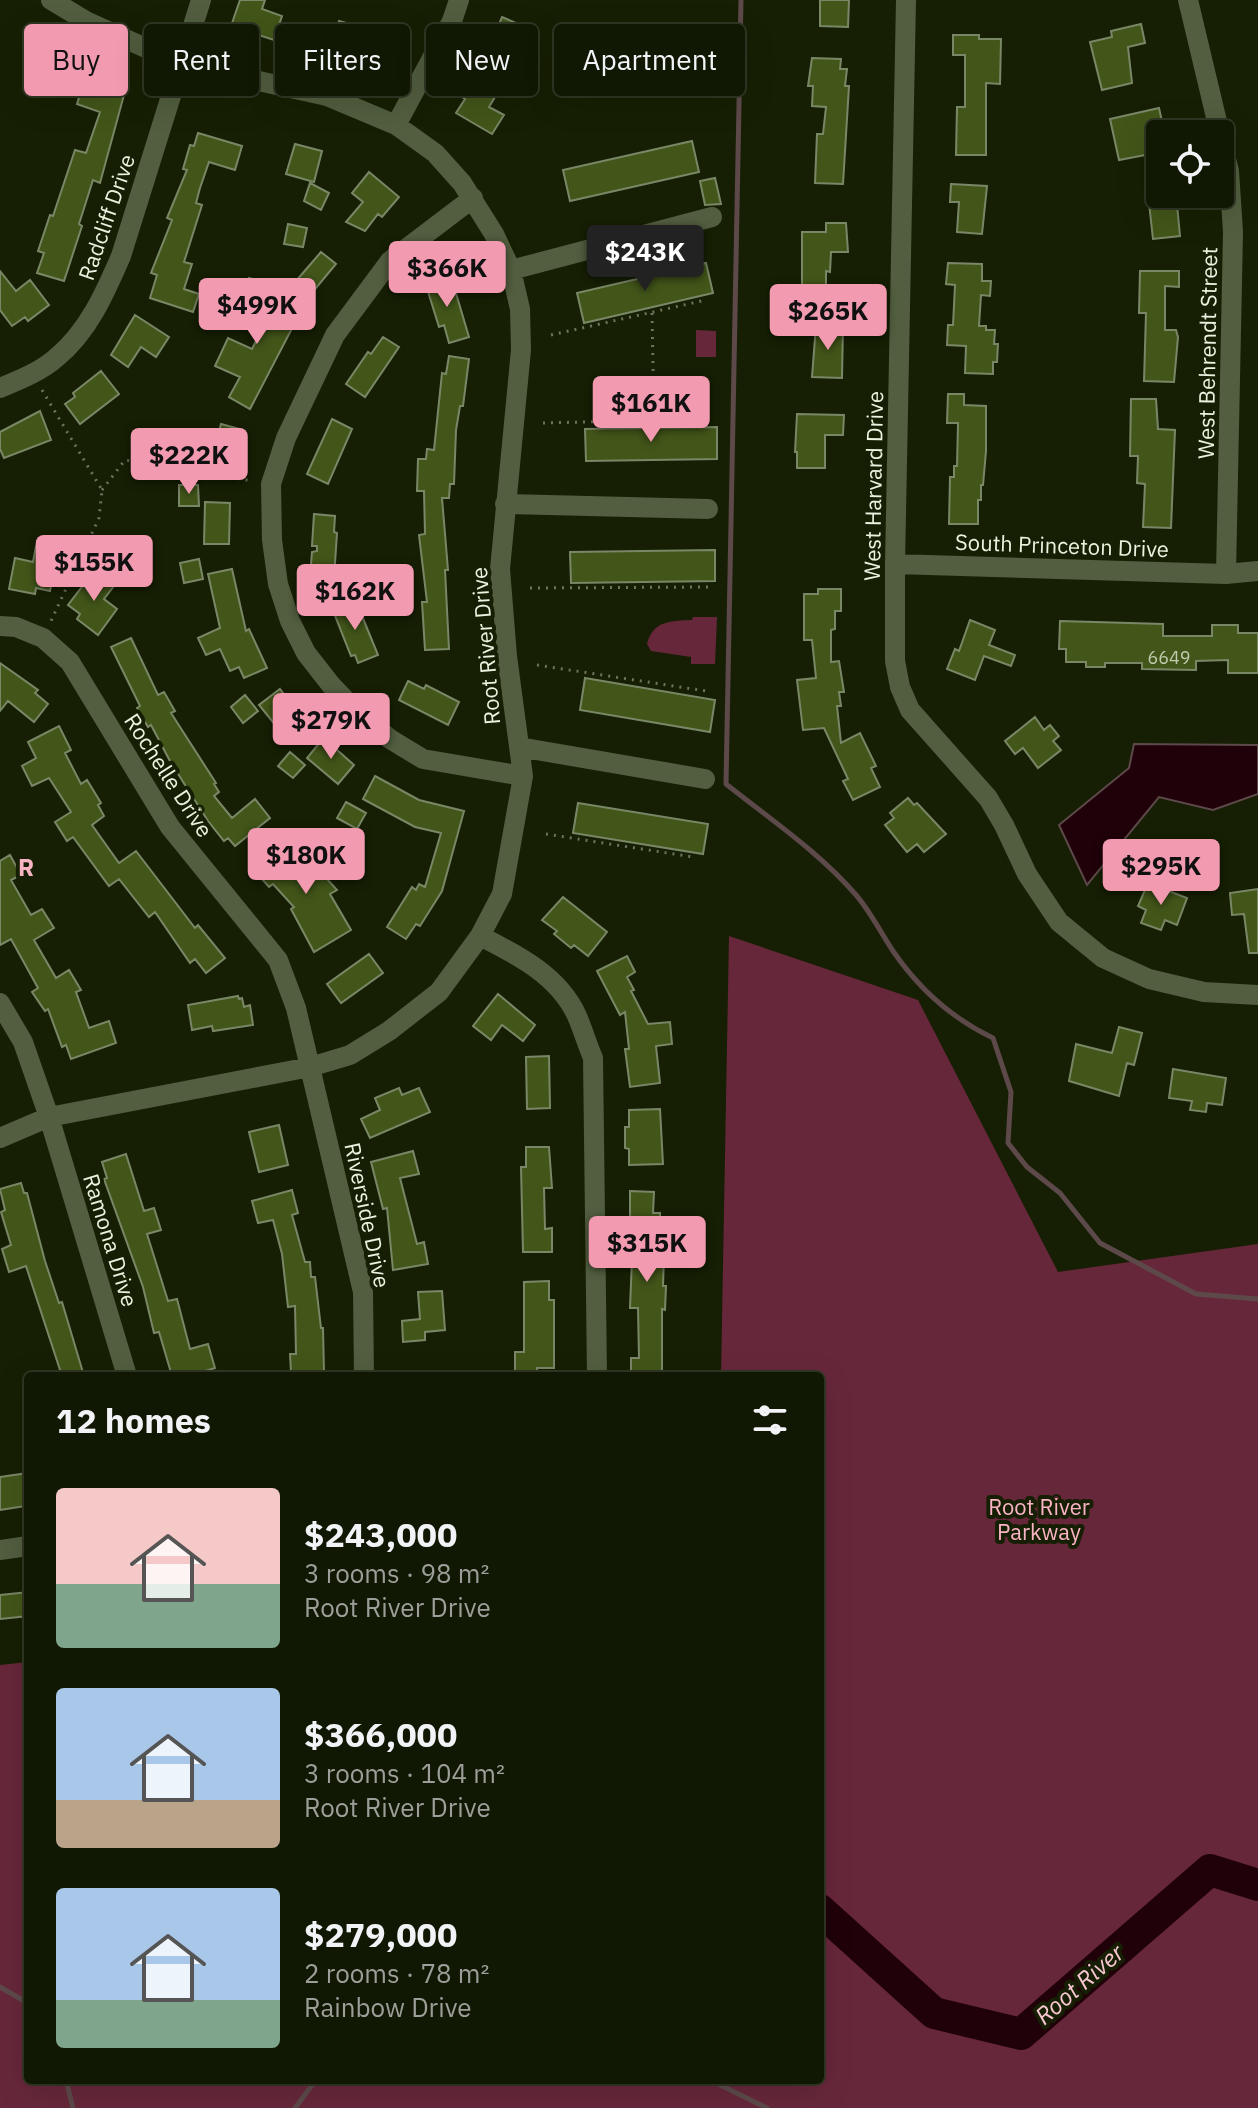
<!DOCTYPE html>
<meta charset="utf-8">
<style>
:root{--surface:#101702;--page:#1e2411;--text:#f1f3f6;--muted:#9c9f99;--line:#303624;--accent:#f29ab0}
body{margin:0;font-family:"IBM Plex Sans",sans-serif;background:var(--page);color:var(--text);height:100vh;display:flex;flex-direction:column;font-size:30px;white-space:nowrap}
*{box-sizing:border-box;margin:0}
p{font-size:26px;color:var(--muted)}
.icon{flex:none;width:44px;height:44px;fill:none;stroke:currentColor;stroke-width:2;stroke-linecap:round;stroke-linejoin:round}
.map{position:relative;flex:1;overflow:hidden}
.side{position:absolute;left:24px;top:1372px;width:800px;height:712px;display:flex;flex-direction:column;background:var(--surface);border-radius:8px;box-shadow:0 8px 32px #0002,0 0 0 2px var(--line)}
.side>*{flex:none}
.hud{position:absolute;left:24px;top:24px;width:800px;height:72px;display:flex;gap:16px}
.buttons{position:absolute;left:1146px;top:120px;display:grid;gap:16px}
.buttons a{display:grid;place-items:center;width:88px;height:88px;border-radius:8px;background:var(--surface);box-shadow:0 8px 32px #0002,0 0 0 2px var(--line);font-size:40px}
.price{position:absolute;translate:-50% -68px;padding:0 18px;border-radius:8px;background:var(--accent);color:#111;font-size:26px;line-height:52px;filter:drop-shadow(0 2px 4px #0008)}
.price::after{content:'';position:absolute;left:50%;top:48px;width:24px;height:18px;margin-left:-12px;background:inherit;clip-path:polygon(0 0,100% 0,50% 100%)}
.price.on{background:#222;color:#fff}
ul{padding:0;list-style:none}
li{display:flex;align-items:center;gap:24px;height:200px;padding:0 32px}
li span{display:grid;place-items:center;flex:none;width:224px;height:160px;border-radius:8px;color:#555}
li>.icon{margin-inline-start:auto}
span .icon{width:96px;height:96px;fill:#fffc;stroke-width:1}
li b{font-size:34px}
h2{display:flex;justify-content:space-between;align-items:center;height:96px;padding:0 32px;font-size:34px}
.pill{padding:0 28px;border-radius:8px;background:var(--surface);box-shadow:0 8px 32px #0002,0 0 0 2px var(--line);font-size:28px;line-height:72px}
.pill.on{background:var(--accent);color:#111}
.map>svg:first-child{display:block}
.green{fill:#67273b}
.water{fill:#200009;stroke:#5d494a;stroke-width:2}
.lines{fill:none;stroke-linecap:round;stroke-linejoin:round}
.stream{stroke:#5d494a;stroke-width:5}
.river{stroke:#200009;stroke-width:32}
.building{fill:#425619;stroke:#7a8767;stroke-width:2}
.path{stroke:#6b745c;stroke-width:3;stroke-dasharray:2 6;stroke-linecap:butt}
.minor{stroke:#525e3f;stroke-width:20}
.labels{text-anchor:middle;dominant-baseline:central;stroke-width:8;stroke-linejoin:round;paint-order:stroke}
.number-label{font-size:18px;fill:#c0cbae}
.street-label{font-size:22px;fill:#eaf2e0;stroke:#161f03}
.park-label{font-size:22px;fill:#fbb4c5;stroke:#161f03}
.neighbourhood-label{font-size:24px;font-weight:bold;fill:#f6b4c3;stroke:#161f03}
.water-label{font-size:24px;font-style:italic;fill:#f8c7d2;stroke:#161f03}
</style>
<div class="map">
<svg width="1258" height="2108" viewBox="0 0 1258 2108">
<rect width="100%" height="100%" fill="#161f03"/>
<path class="green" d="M696 330 716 331V357H696Z
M693 617H717L715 664H691V657L651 651 647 644C653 620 672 621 692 620Z
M729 936 918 1000 1058 1272 1258 1244V2108H0V1665L28 1662V2080H820V1376H721Z"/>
<path class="water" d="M1134 744 1258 745V794L1213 810 1159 797 1087 885 1059 825 1129 768Z"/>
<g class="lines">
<path class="stream" d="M741 0 726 784C770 819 819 852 856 895 870 911 881 933 893 951 919 989 951 1018 993 1038L1011 1092 1008 1143 1027 1167 1060 1193 1100 1243 1196 1294 1258 1299
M0 1987 28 2003
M66 2080 73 2108
M710 2080 767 2108
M295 2108 316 2080"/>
<path class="river" d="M820 1910 934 2013 1021 2034 1210 1870 1258 1885"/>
</g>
<path class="building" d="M240 0H265L262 9 282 16 274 40 231 26Z
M820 0H849L848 27 820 26Z
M502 17 523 26 514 47 539 61 533 76 519 71 517 75 510 72 489 107 504 115 492 134 456 113 465 99 460 96 477 66 491 32 495 34Z
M339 21 388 34 380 64 349 55 351 49 333 44Z
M1141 24 1145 43 1128 47 1132 83 1102 90 1090 42 1112 37 1111 31Z
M953 35H979V39H1001L1000 84 986 83V155H956L957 107H965V55H953Z
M812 58 841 59 840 69H847L845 86H849L843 184 815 183 817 134H823L826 107 812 106 813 86H808Z
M84 81 124 95 100 183 93 180 79 224 82 226 64 281 37 273 44 253 38 251 50 215 53 216 75 150 86 153 100 112 77 104Z
M1159 108 1163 126 1151 129 1156 153 1119 160 1110 119Z
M198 133 242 146 235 170 209 162 200 188 196 203 202 205 184 262 192 264 184 289 199 294 193 312 150 298 157 275 151 273 172 220 167 218 187 170 183 169 190 145 194 146Z
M692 141 699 172 570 201 563 170Z
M295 144 322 151 314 182 286 174Z
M369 172 399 197 382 217 378 214 365 231 346 222 363 202 352 193Z
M715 178 721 204 705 205 700 181Z
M310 183 329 193 321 210 304 201Z
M951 184 987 186 982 234 957 232 959 202H950Z
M1148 194H1176L1180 236 1153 239Z
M826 223H846L848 252H831L830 272 826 271V290L802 289V232H826Z
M288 224 307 228 303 247 284 244Z
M321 252 336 264 311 294 296 281Z
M706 263 713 293 584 323 577 293Z
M948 263 982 264V281H991L990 296 981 295 979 326H986V330H995L994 344H998L997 362H993V374L965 373 966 346 947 345 948 325H953L955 285 946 284Z
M0 271 16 291 30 280 49 305 28 321 25 317 12 326 0 310Z
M1140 271H1179V287L1165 286V330H1176L1178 337 1174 382 1144 381 1146 313H1139Z
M446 275 451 291 455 290 469 337 449 343 444 325 439 327 425 282Z
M249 278 268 283 264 297 299 315 250 409 229 397 240 377 215 366 228 338 252 349 271 311 242 303Z
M135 315 169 337 156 357 141 347 128 367 111 355Z
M816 325 843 326 842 378 812 377Z
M383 337 399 347 365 397 346 384 368 352 371 354Z
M449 356 469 359 463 406H460L456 430 454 484H450L449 498H442L448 570H445L449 649 425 650 422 602H427L419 535 425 534 424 491H417L418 459H426L427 449 434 450 442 373 446 374Z
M101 371 119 394 80 424 65 404 75 397 73 393Z
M948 394H964V405L986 406V451L983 485H981V500H978V524H949L950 477H954V466H957L958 423H947Z
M1131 399H1156L1158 429 1175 430 1171 528 1143 527 1145 484 1137 483 1138 456H1130Z
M40 411 51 440 4 458 0 449V432Z
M797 414 844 415 843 435H825V468H797V452H795Z
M332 419 352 429 328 484 307 474Z
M221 424 243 430 233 470 210 463Z
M717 427V459L586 461 585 429Z
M179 485H198L199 506H179Z
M205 502 230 503 229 544H204Z
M314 514 335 516 334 532 337 533 334 578 310 576 312 552 317 551V546H312Z
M36 546 58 550 50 591 36 588 35 594 9 589 15 558 33 562Z
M715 550V581L571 583 570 552Z
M199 559 203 579 184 583 180 563Z
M232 569 246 631 249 629 267 668 244 678 239 667 230 671 220 649 206 655 198 638 220 628 208 574Z
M94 571 114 586 104 599 117 609 98 635 77 619 80 614 68 605Z
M818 589H841V611H835V629L831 630V662L839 661 844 692H839L841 706H837L841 743 860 733 876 766 871 768 880 787 853 800 843 781 848 779 824 728 803 730 797 680 816 678 812 640H804V594H818Z
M352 600 356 612 360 611 378 655 358 663 355 655 351 656 332 608Z
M970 620 995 630 989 645 1015 655 1011 666 984 656 975 680 947 669 955 649 959 651Z
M1060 621 1163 624V636H1212V625H1238V633H1258V673H1228V660L1196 661V670L1142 669V663H1105V667H1086V662H1066V649H1059Z
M131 638 158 695 164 692 175 711 171 713 216 783 214 784 219 792 214 796 232 818 255 799 270 818 235 846 228 838 224 841 208 821 171 763 151 725 148 727 137 708 140 706 111 647Z
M0 663 38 690 35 693 48 704 34 722 8 701 0 711Z
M585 678 715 700 710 732 580 710Z
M408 681 424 689 426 685 459 702 448 725 399 700Z
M280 689 305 721 285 737 259 705Z
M245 695 258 711 243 723 231 707Z
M1035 717 1044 730 1050 725 1059 736 1053 741 1061 750 1038 768 1023 748 1015 754 1005 741Z
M59 726 71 750 65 753 81 784 87 780 101 803 98 805 104 816 92 825 119 863 136 851 195 928 198 925 225 958 206 973 195 959 190 963 155 912 149 917 119 879 109 886 73 837 67 841 55 822 71 812 49 778 32 786 22 766 36 758 28 742Z
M321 741H327L354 765 338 784 307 758Z
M290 752 305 765 293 778 278 766Z
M375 776 419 800 464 811 442 891 420 926 416 924 406 939 387 927 412 887 416 890 419 884 425 887 441 833 415 827 363 799Z
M908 798 914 805 917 803 946 834 924 852 917 844 907 852 885 825 894 818 890 813Z
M346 802 366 813 357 829 337 818Z
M578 803 708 824 703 854 573 833Z
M275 849 286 862 300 849 337 890 330 894 351 930 314 952 291 909 294 907 273 884 269 887 253 869Z
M10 855 21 875 11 880 31 915 42 909 54 928 34 940 56 978 69 970 81 990 76 992 89 1028 109 1021 116 1043 71 1059 66 1045 62 1047 48 1009 45 1011 32 992 38 988 11 939 0 945V861Z
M1148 883 1187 898 1177 925 1165 920 1161 930 1141 923 1146 910 1138 906Z
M1258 889V953H1249L1244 914 1232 915 1230 893Z
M563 897 607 932 588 956 574 945 571 948 554 934 557 931 542 920Z
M369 954 383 973 341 1003 327 984Z
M627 956 635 972 627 977 634 990 631 991 648 1024 670 1022 672 1044 656 1046 660 1083 630 1087 625 1049H629L625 1012 620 1015 597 971Z
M498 994 535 1025 523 1041 502 1025 491 1040 473 1026Z
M238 996 239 999 242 998 244 1007 250 1005 253 1025 213 1031 212 1026 192 1030 188 1005Z
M1119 1027 1142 1033 1134 1065 1127 1063 1119 1096 1069 1081 1076 1044 1112 1053Z
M549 1056 550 1108 527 1109 526 1057Z
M1173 1069 1226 1078 1222 1105 1207 1103 1206 1112 1190 1110 1192 1101 1169 1098Z
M399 1088 402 1095 419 1088 430 1112 370 1138 361 1119 380 1110 375 1098Z
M660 1109 663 1164 629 1165V1149L625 1148V1127H629V1110Z
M279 1125 288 1165 259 1172 249 1132Z
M526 1147H549L552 1188H544L545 1229 552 1228V1252H523L521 1167H526Z
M413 1151 419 1174 400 1178 417 1244 424 1242 428 1264 393 1270 387 1208 383 1209 371 1162Z
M126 1154 144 1211 154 1208 161 1230 147 1234 168 1301 177 1299 190 1349 208 1344 215 1368 189 1376H172L159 1332 154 1333 143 1287 104 1179 107 1178 102 1162Z
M21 1183 24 1193H27L45 1261 59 1303 62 1302 84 1376H62L26 1266 9 1272 2 1249 11 1245 1 1212 5 1210 0 1189Z
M292 1190 298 1213 292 1215 305 1262H310L311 1277H315L321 1328H323L324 1372H291L290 1354H296L295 1306 288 1307 282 1254 273 1220 258 1223 252 1201Z
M630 1191 654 1192 653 1213H660V1255L664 1256 663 1286H666L665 1310 662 1309V1376H631V1358H639L638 1308H630L633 1234H630Z
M549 1281V1300H554V1368H537V1376H515V1352H524V1282Z
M442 1291 445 1330 425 1332V1340L403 1342 402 1321 420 1319 418 1292Z
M28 1473 26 1506 0 1510V1477Z
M28 1592V1616L0 1619V1595Z"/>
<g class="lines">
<path class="path" d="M652 313 654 420
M551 335 706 300
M42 390 102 490 99 518 50 623
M543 423 704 419
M102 490 125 460 253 481
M530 588 709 587
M537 665 706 691
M546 834 693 857"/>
<path class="minor" d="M906 0 895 564V661L900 687 910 710 988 798 1004 825 1027 874 1059 922 1103 958 1149 979 1204 992 1258 995
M1188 0 1220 134
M396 125 452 21 459 0
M1220 135 1229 171 1233 232 1226 574
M473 198 390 261 335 335 286 438 271 484 272 540 278 584 290 621 306 653 331 685 357 712 390 739 423 759 523 776
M511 270 712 217
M0 388C19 380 40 372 56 358 88 332 105 293 121 256L201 0
M505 504 708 509
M895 564 1226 574 1258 571
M0 626 16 627 43 638 70 662 170 827 278 960 296 1008 363 1292 364 1376
M519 747 705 779
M480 936C518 955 559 976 577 1016 583 1030 587 1044 593 1058L597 1376
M0 1003 23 1042 49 1117 127 1376
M0 1138 49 1117 310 1067 350 1055 389 1031 439 992 480 936 502 894 523 776 507 656 500 569 521 350 520 309 511 270 494 234 462 183 435 153 396 125 327 96 181 64 86 21 51 0
M0 1550 28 1546"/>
</g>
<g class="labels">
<g class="number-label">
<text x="1169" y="657">6649</text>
</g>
<g class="street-label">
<text transform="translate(106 217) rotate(-71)">Radcliff Drive</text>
<text transform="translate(1207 353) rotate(-89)">West Behrendt Street</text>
<text transform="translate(873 486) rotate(-89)">West Harvard Drive</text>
<text transform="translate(1062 545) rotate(2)">South Princeton Drive</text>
<text transform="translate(485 646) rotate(-95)">Root River Drive</text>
<text transform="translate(169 775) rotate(57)">Rochelle Drive</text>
<text transform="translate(368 1215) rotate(78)">Riverside Drive</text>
<text transform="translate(111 1240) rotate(73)">Ramona Drive</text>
</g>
<g class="park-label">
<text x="1039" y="1506">Root River<tspan x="1039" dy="25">Parkway</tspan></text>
</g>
<g class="neighbourhood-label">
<text x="26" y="867">R</text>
</g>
<g class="water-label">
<text transform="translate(1079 1984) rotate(-41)">Root River</text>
</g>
</g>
</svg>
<div class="buttons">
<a><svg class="icon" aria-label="locate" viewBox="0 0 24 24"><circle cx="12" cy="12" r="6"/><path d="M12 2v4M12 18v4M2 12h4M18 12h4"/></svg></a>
</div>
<b class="price on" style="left:645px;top:293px">$243K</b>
<b class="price" style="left:447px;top:309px">$366K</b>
<b class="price" style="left:257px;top:346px">$499K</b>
<b class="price" style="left:828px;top:352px">$265K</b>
<b class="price" style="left:651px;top:444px">$161K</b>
<b class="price" style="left:189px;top:496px">$222K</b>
<b class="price" style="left:94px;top:603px">$155K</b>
<b class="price" style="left:355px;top:632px">$162K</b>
<b class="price" style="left:331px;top:761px">$279K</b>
<b class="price" style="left:306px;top:896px">$180K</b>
<b class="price" style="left:1161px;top:907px">$295K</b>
<b class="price" style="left:647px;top:1284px">$315K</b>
<div class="hud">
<a class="pill on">Buy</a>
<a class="pill">Rent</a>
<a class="pill">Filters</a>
<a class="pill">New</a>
<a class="pill">Apartment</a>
</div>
<section class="side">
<h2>12 homes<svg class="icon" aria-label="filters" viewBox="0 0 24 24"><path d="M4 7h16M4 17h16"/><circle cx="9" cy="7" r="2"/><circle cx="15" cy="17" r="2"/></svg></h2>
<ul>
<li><span style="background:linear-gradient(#f6c9c9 60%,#7fa58c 0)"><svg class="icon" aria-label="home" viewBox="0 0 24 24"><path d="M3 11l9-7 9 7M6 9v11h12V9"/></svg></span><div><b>$243,000</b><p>3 rooms · 98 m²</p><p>Root River Drive</p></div></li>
<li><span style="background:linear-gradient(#a9c7e8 70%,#b9a48a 0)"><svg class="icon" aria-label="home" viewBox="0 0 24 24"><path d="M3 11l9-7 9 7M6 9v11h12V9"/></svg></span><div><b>$366,000</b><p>3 rooms · 104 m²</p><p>Root River Drive</p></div></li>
<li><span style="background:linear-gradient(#a9c7e8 70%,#7fa58c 0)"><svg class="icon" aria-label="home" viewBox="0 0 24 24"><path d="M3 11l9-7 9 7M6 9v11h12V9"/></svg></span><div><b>$279,000</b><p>2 rooms · 78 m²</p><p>Rainbow Drive</p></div></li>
</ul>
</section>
</div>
